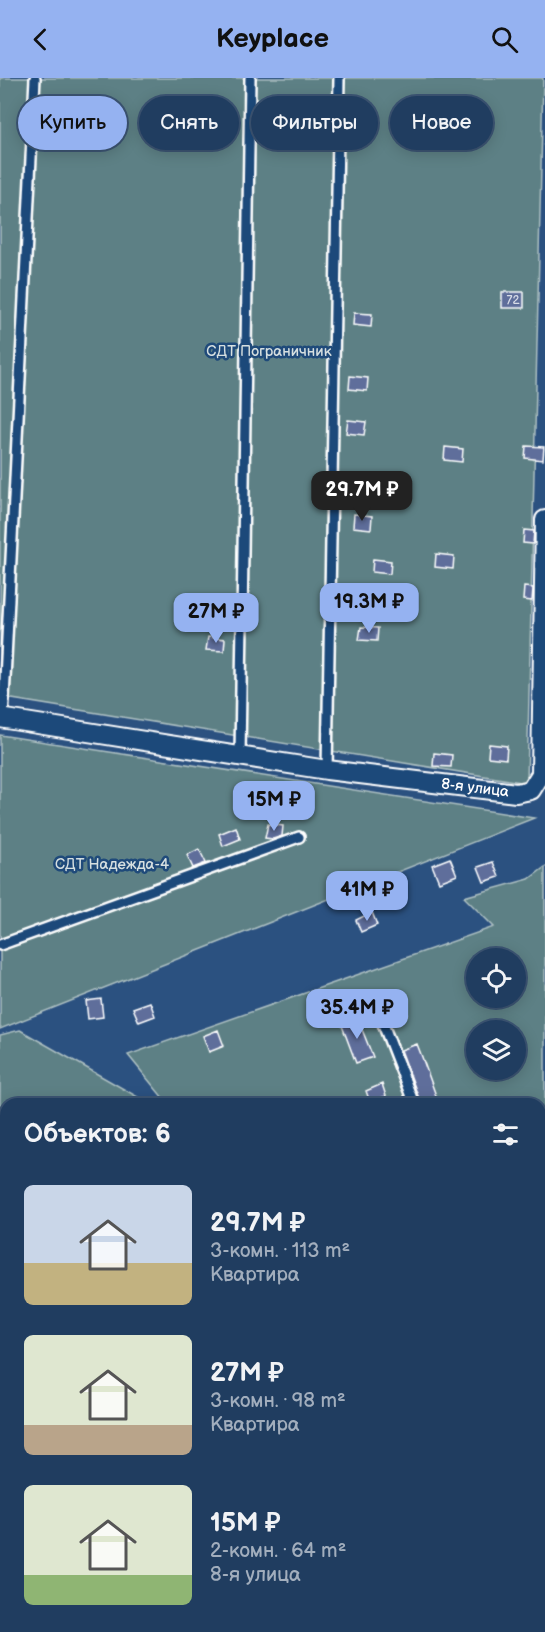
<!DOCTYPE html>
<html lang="ru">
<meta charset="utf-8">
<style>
:root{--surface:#203d60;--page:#2d4869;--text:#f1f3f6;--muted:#a2aebd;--line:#3d5675;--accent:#95b2f1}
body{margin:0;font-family:"Balsamiq Sans",sans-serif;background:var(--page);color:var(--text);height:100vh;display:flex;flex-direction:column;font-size:22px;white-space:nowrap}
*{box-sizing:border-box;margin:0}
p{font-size:20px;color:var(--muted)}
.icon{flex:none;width:33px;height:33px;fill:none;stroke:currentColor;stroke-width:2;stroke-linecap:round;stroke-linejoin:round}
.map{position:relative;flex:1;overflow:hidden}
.side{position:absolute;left:0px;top:1020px;width:546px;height:534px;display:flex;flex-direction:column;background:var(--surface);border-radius:18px 18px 0 0;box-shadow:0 3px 15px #0003,0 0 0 2px var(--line)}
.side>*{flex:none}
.hud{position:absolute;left:18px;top:18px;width:510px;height:54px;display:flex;gap:12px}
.tools{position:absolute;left:466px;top:870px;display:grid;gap:12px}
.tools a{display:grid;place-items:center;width:60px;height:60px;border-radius:50%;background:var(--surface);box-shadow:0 3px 15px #0003,0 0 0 2px var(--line);font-size:30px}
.price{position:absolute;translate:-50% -51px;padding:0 14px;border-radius:12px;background:var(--accent);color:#111;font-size:20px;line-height:39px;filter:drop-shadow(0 2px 3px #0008)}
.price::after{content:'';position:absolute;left:50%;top:36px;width:18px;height:14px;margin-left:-9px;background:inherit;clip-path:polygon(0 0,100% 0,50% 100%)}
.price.active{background:#222;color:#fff}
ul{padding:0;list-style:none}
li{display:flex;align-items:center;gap:18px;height:150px;padding:0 24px}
li span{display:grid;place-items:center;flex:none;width:168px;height:120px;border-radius:9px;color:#555}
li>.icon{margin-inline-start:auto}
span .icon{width:72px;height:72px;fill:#fffc;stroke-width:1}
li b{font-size:26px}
h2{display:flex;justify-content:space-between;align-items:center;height:72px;padding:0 24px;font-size:26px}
.pill{padding:0 21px;border-radius:27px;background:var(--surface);box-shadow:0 3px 15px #0003,0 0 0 2px var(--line);font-size:21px;line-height:54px}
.pill.active{background:var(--accent);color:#111}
header{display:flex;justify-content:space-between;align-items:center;height:78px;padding:0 24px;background:var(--accent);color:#111;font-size:27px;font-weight:700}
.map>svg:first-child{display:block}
.green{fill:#5d8085;stroke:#aec0c2;stroke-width:1.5;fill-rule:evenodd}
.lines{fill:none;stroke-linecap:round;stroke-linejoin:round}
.river{stroke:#3f769b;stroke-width:28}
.building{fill:#5e6e9b;stroke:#fff;stroke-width:1.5}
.lane-casing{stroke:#fff;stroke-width:14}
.street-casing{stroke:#fff;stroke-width:22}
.lane{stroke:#1f4a7a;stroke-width:9}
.street{stroke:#1f4a7a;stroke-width:18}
.labels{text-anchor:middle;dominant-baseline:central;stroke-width:5;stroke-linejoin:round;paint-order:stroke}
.number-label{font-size:12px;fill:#d7dbe6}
.park-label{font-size:15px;fill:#d6dfe0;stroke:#1f4a7a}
.street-label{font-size:15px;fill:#fff;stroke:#1f4a7a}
</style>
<header><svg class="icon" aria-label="back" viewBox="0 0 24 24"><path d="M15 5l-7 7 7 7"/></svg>Keyplace<svg class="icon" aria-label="search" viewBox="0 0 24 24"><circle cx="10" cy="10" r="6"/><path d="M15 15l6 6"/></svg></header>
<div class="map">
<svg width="545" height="1554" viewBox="0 0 545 1554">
<rect width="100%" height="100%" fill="#2b5180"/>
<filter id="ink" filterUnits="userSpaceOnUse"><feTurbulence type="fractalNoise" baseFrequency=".0167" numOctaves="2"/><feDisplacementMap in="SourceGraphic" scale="12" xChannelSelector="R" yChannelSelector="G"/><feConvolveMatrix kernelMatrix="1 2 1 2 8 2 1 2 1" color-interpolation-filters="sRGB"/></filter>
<g filter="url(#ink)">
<path class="green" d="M0 0H543L527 705 0 619Z
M0 657 534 740 0 951Z
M545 789V1379L540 1380V1026H168L128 977 494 849 464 819 529 801ZM477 880H516V920H477ZM477 952H516V992H477Z
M20 952 150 1026H6V1058L0 1049V957Z
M0 1110H6V1509L0 1511Z
M545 1385V1554H106L105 1548H540V1387Z
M6 1538V1548H82L83 1554H0V1540Z"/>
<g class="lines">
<path class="river" d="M540 1492 545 1491
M93 1554 105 1548"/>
</g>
<path class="building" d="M502 214H524V230H502Z
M354 235 372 236 371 249 353 247Z
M350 298 368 300 367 313 349 311Z
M348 342 366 344 364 357 346 355Z
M526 368 544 369 543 382 525 380Z
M445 369 463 371 462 384 444 382Z
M354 436 372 438 371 451 353 449Z
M524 452 534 453 533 466 523 465Z
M436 476 454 478 453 491 435 489Z
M373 481 391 483 390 496 372 494Z
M524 509 533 510 532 523 523 522Z
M361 549 378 550 377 563 359 562Z
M208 559 225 561 224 573 206 572Z
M489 666 507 668 506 681 488 679Z
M434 675 452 677 451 689 433 688Z
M268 746 283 748 282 758 273 761 265 760Z
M236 749 240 761 223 768 219 756Z
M199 771 206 785 193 790 187 777Z
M450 780 457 797 439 804 432 787Z
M493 784 499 799 484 804 478 789Z
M372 834 377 847 361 854 356 842Z
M101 921 103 939 88 941 86 923Z
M150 924 155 938 139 944 133 930Z
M403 925 407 937 391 943 387 931Z
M357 939 373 979 356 985 341 945Z
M218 952 224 968 209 974 203 958Z
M417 966 422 979 439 1026H421L401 972Z
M382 1006 386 1018 370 1024 366 1013Z"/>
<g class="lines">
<defs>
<path id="lane" d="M3 641 35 0
M240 678 250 0
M327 692 339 0
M0 867 299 759
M376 928 414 1026"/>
<path id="street" d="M0 640 327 692 516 715 531 712 541 696 545 442
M0 1074 6 1077
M540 1141 545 1139"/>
</defs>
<use href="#lane" class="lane-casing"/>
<use href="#street" class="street-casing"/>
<use href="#lane" class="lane"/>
<use href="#street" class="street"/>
</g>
</g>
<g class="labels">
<g class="number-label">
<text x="513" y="222">72</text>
</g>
<g class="park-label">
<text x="269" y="273">СДТ Пограничник</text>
<text x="112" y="786">СДТ Надежда-4</text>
</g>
<g class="street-label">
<text transform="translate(475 710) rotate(7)">8-я улица</text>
</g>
</g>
</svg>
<div class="tools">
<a><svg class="icon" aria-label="locate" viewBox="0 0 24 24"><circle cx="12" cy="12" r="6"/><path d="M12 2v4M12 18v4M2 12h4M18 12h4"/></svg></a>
<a><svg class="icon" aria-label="layers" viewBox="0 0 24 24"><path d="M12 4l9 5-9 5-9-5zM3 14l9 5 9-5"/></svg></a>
</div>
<b class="price active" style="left:362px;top:444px">29.7M ₽</b>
<b class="price" style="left:369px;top:556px">19.3M ₽</b>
<b class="price" style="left:216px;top:566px">27M ₽</b>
<b class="price" style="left:274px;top:754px">15M ₽</b>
<b class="price" style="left:367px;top:844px">41M ₽</b>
<b class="price" style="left:357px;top:962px">35.4M ₽</b>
<div class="hud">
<a class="pill active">Купить</a>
<a class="pill">Снять</a>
<a class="pill">Фильтры</a>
<a class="pill">Новое</a>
</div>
<section class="side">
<h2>Объектов: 6<svg class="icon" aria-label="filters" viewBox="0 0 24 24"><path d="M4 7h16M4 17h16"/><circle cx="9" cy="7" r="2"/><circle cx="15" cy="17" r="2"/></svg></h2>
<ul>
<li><span style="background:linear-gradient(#c9d6e8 65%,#c2b280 0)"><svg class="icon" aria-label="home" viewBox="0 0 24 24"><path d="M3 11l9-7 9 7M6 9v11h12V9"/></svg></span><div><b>29.7M ₽</b><p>3-комн. · 113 m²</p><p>Квартира</p></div></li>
<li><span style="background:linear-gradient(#dfe7d0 75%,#b9a48a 0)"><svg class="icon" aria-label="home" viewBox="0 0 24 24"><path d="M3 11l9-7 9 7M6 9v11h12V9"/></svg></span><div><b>27M ₽</b><p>3-комн. · 98 m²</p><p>Квартира</p></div></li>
<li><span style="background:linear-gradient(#dfe7d0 75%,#8fb573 0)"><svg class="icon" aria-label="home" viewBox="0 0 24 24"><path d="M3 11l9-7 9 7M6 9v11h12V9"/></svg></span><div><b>15M ₽</b><p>2-комн. · 64 m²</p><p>8-я улица</p></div></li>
</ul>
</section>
</div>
